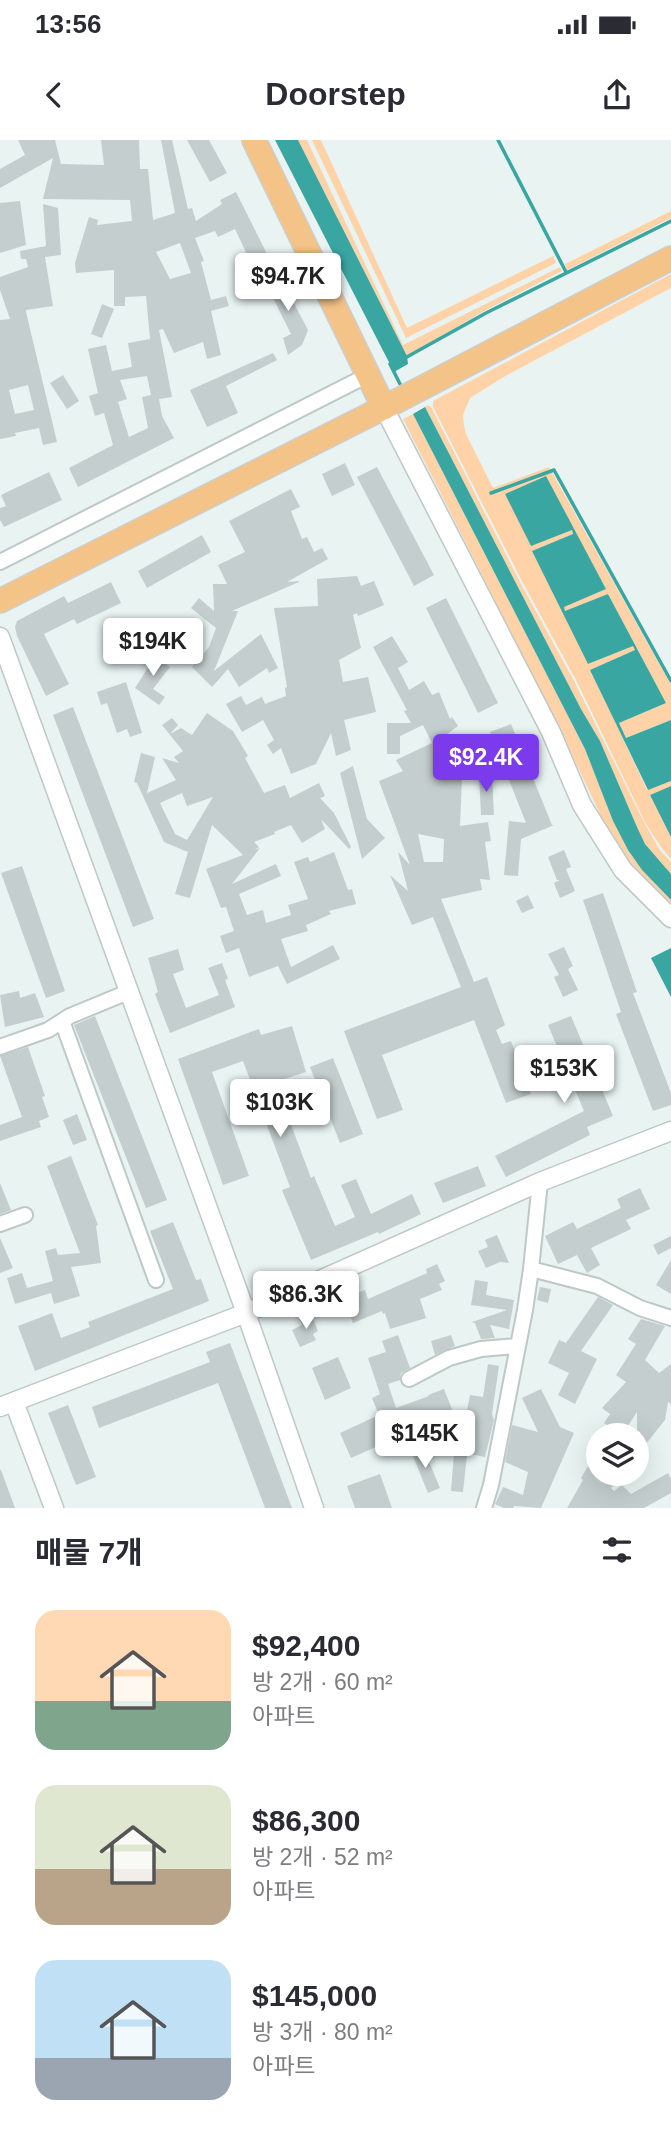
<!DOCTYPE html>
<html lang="ko">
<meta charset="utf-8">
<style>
:root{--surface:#fff;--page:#f7f7f7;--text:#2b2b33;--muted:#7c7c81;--accent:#7c3aed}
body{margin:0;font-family:Arial,"Noto Sans KR",sans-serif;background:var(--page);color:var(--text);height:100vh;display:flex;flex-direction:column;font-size:26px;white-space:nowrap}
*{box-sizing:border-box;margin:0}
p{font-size:23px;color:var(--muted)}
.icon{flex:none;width:38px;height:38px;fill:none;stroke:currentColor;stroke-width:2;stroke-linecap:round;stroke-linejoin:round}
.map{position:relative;height:1368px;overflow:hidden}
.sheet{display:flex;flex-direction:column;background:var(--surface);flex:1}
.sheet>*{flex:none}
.controls{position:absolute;left:586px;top:1283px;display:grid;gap:14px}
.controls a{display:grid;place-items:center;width:63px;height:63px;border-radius:50%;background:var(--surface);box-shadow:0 7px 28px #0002;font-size:35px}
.price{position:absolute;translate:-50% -60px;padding:0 16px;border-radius:7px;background:#fff;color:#222;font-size:23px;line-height:46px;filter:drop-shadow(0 2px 4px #0008)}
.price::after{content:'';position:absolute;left:50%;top:42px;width:21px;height:16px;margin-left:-10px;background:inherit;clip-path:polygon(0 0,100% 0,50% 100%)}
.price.selected{background:var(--accent);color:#fff}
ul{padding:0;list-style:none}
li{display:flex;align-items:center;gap:21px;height:175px;padding:0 35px}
li span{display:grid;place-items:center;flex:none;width:196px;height:140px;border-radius:21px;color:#555}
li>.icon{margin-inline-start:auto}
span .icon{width:84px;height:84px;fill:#fffc;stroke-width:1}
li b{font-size:30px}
h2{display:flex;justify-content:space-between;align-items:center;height:84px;padding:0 35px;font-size:30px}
.status{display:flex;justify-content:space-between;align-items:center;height:49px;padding:0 35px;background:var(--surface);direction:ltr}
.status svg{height:19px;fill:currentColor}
header{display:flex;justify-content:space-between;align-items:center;height:91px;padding:0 35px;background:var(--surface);font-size:32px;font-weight:700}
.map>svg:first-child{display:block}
.green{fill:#ffd3a7}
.water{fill:#3aa6a2}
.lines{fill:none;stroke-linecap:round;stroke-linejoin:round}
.stream{stroke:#3aa6a2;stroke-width:3.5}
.building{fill:#c4cece;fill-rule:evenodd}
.minor-casing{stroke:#bec8c7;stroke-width:18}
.tertiary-casing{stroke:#bec8c7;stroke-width:21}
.primary-casing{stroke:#cdcece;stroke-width:26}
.minor{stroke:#fff;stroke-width:14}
.tertiary{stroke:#fff;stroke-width:18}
.primary{stroke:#f4c388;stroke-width:23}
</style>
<div class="status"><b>13:56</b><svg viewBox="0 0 49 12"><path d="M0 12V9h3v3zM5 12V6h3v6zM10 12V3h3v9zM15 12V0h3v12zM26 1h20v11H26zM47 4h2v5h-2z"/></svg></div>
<header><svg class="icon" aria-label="back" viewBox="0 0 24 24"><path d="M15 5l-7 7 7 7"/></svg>Doorstep<svg class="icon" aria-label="share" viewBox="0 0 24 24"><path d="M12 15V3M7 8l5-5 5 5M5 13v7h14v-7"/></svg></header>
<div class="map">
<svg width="671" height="1368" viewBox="0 0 671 1368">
<rect width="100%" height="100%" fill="#e8f3f2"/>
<path class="green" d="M298 0H307L403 205 560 127 562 131 486 170 407 216Z
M312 0H321L407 188 553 116 556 123 406 198Z
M671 71V78L567 130 565 124Z
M671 134V148L507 235 470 258 463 275 464 285 466 294 493 348 549 327 671 545V580L626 598 619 583 666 563 608 454 565 472 563 467 606 449 572 390 573 394 533 411 589 524 633 505 635 510 591 530 647 650 671 641V646L650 655 671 697V719L661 707 646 684 576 540 523 443 433 267V261Z
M428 265 431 267 521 444 574 541 645 684 659 709 671 722V734L645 704 637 687 600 601 581 569 425 267Z
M413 274 585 609 613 681 628 710 642 730 671 760V773L621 718 554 577 403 279Z"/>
<path class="water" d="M275 0H298L407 216 408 224 394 232Z
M425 267 581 569 600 601 637 687 645 704 671 734V760L642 730 628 710 613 681 585 609 413 274Z
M546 336 606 449 564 467 565 471 608 454 666 563 619 583 626 598 671 580V641L648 650 590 530 635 510 633 506 588 524 532 411 573 394 572 390 531 406 505 354Z
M671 646V697L650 655Z
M671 808V857L651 818Z"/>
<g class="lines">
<path class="stream" d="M498 0 566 132
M405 218 486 173 671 81
M390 224 402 248
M491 353 554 330 671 541"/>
</g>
<path class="building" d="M18 0H55L61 24 104 25 101 0H139L140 29H148L153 80 175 73 161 0H172L188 69 192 68 196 81 222 64 220 60 236 52 268 116 252 125 235 89 218 97 215 91 195 98 204 121 201 122 211 160 226 156 229 166 211 171 221 215 207 219 203 202 174 213 163 189 159 190 172 257 159 259 162 276 174 298 78 347 69 328 113 305 104 273 95 276 89 256 98 253 88 209 106 205 112 231 132 227 128 203 150 199 146 156 125 157V166H114V130L76 133 75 123 89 77 98 80 97 85 132 81 130 60 43 59 53 18 0 48V29L25 15ZM180 103 191 133 170 139 156 112ZM147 236 151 255 142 257 148 288 129 297 118 262 127 259 120 240Z
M187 0H209L227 33 210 42Z
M20 61 26 105 0 113V63Z
M43 64 58 68 61 115 45 117 53 166 26 170V172L57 302 43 305 39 288 15 293 16 296 0 299V180L10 179 0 150V137L28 127 26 119H21L20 111 46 106ZM28 245 34 270 15 274 9 250Z
M278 133 308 190 302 205 288 215 283 198 291 194 264 140Z
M102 164 114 169 102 198 91 194Z
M273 213 277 220 226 246 238 273 207 287 190 250Z
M63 235 79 261 67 269 50 243Z
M345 323 355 345 332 356 322 334Z
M377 327 434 435 414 446 357 337Z
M49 332 62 360 4 387 0 380V368L6 366 1 355Z
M291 349 300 367 291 371 302 399 307 397 314 412 322 408 328 419 287 442 299 441V442L232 471H238L214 531 261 494 278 528 269 533 267 528 239 547 228 529 212 547 192 527 209 507 216 488 191 468 199 458 214 471 213 444H227L218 425 245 412 229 381Z
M202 395 211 412 147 448 138 431Z
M357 436 361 446 374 441 384 465 358 476 357 473 353 475 361 508 339 520 343 542 368 537 376 572 344 580 351 610 336 616 331 593 316 624 291 634 281 608 273 614 267 605 274 600 263 580 242 592 226 564 241 556 246 565 262 557 265 564 286 556 285 548 287 547 274 468 318 466 317 439Z
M111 442 121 463 77 484 74 479 44 494 69 544 46 556 17 496 15 487 17 481 64 456 68 463Z
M446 458 498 563 478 573 426 468Z
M392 496 408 522 398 528 409 550 424 541 432 555 439 552 450 579 452 577 458 586 442 598 448 605 435 616 445 638H462L460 686 488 682 491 701 485 702 490 740 480 739 482 750 441 759 474 842 487 837 505 885 496 890 502 904 511 901 531 954 506 963 474 880 382 915 403 970 377 979 344 891 461 847 433 777 412 785 390 735 408 751 398 712 410 725 379 641 403 631 396 620 432 603 423 585 400 596V614H387V583H411L404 571 407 570 373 507ZM418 694 444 699 443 722H424Z
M151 512 170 527 153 549 165 557 159 565 135 548 149 526 144 522Z
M126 542 142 593 130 597 127 589 117 593 107 563 101 565 97 552Z
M73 567 154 779 133 787 53 575Z
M207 573 233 591 248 616 245 618 264 653 285 645 290 658 319 643 325 656 320 658 334 673 351 707 349 709 321 679 325 689 302 703 291 685 274 692 275 694 254 702 259 707 255 710 260 708 232 744 276 724 281 736 239 754 247 775 263 770 266 783 291 775 288 765 308 759 294 722 308 717 310 722 334 712 348 750 352 749 356 764 329 771 331 774 306 785 308 791 281 799 291 827 333 805 340 819 287 844 278 826 249 837 239 808 226 813 220 796 234 791 226 767 221 768 206 729 243 715 212 685 190 758 175 754 188 712 164 702 137 643 134 642 141 613 155 617 147 653 176 640 162 618 179 623 174 617 183 611 162 585 172 578 178 585 170 594 181 588 192 595ZM182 653 187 666 213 657 187 700 175 694 160 663Z
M511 584 552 685H554L521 699 518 736 504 735 509 681 526 683 490 592Z
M353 626 367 679 385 698 362 719 340 633Z
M479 634H492L494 675H481Z
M564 710 571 727 566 729 575 751 560 758 554 743 560 740H557L548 717Z
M22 726 65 851 46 858 1 733Z
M603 753 637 852 633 853 671 953V965L653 971 616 874 621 872 583 760Z
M528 755 534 768 522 773 516 761Z
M564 807 573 826 568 829 578 850 563 857 554 837 559 835 548 814Z
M178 809 184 830 173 834 186 868 219 855 208 828 222 823 228 839 225 840 235 867 170 893 155 854 158 852 148 818Z
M19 851 20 858 35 853 44 877 5 887 0 855Z
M95 876 167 1060 146 1068 74 885Z
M571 876 613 976 587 987 590 995 506 1037 495 1016 584 971 548 885Z
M292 886 306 932 275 942 311 1038 314 1036 335 1086 355 1077 341 1045 356 1039 371 1074 412 1054 421 1074 379 1094 378 1092 311 1120 282 1050 290 1047 243 921 212 932 249 1036 223 1045 178 919 259 889 261 895Z
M28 907 45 956 42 957 49 977 39 981 41 987 0 1001V985L22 977 0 916Z
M333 918 363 994 340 1003 310 927Z
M77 974 87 1000 73 1005 63 980Z
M71 1016 98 1085 96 1086 101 1123 71 1127 80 1156 54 1164 51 1153 15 1164 7 1138 22 1133 27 1148 53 1141 45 1111 56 1108 58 1115 80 1113 47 1026Z
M478 1026 486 1046 443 1063 434 1043Z
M0 1043 11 1070 0 1074Z
M640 1048 650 1069 626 1080 631 1089 591 1108 600 1125 587 1133 577 1115 558 1124 545 1096 573 1082 577 1089 621 1068 617 1059Z
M173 1082 196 1140 201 1139 209 1161 35 1231 18 1186 52 1173 61 1198 90 1187 88 1182 173 1149 150 1091Z
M497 1095 509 1123 500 1122 486 1128 478 1111 488 1107 485 1100Z
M671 1096V1108L658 1115 653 1105Z
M0 1098 13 1128 0 1133Z
M671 1120V1154L656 1145Z
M437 1124 445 1141 439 1144 442 1150 420 1159 426 1178 390 1189 385 1173 383 1174 382 1171 353 1183 346 1166 356 1162 353 1155 365 1150 368 1159 427 1133 426 1129Z
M475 1140 488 1142 486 1155 514 1160 509 1189 490 1185 495 1198 481 1199 475 1183 472 1182 507 1170 471 1165Z
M540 1147 551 1149 548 1163 537 1160Z
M598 1157 613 1165 581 1211 597 1219 575 1264 558 1255 569 1233 548 1223 559 1200 566 1203Z
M311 1174 318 1191 313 1194 316 1200 300 1207 292 1190 302 1185 299 1179Z
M641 1179 665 1186 645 1220 659 1233 671 1224V1264L668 1262 665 1280 637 1315V1272L622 1295H605L610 1287 604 1283 610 1274 602 1268 626 1242 616 1235 636 1204 628 1199Z
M398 1195 410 1228 401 1233 400 1240 388 1244 396 1268 429 1256 428 1255 444 1249 461 1292 378 1296V1306L351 1318 340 1293 379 1275 372 1258 380 1254 368 1218 386 1212 382 1201Z
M451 1195 455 1206 435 1215 431 1201Z
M230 1203 292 1368H265L218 1243 99 1288 92 1267 210 1222 206 1212Z
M338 1217 351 1248 325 1260 312 1228Z
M488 1224 499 1226 492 1274 494 1280 485 1317 469 1314 473 1292H463L470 1255 483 1257Z
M541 1249 560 1287 574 1293 541 1368 514 1366 513 1368H504L495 1364 503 1347 523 1355 528 1332 505 1322 512 1285 538 1292 522 1258Z
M68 1265 96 1337 76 1345 48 1273Z
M410 1309 424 1310 440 1348 428 1353Z
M598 1309V1334H611L618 1340 611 1348 614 1351 622 1345 631 1354 668 1333 671 1339V1353L644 1368H567L583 1340 581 1338Z
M454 1313 467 1315 463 1352 451 1351Z
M0 1330H1L15 1368H0Z
M380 1334 392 1368H355L347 1346Z"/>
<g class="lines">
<defs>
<path id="minor" d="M0 422 368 235
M62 881 156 1140
M0 907 48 890 70 876 128 852
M0 1084 25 1075
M531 1129 597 1146 640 1168 671 1178
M409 1239 449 1218 481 1209 517 1206
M484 1368 491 1345 525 1170 531 1129 540 1042"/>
<path id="tertiary" d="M384 268 551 592 582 665 623 730 671 778
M0 497 246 1173 314 1368
M14 1262 54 1368
M0 1267 246 1173 540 1042 671 991"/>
<path id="primary" d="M254 0 384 268
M0 461 395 262 671 118"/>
</defs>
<use href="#minor" class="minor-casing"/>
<use href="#tertiary" class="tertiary-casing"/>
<use href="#primary" class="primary-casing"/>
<use href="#minor" class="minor"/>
<use href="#tertiary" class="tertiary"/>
<use href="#primary" class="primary"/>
</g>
</svg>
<div class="controls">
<a><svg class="icon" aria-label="layers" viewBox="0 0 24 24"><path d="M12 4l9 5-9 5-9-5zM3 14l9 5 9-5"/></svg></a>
</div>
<b class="price" style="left:288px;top:173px">$94.7K</b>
<b class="price" style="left:153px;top:538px">$194K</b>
<b class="price selected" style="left:486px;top:654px">$92.4K</b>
<b class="price" style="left:564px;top:965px">$153K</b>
<b class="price" style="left:280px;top:999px">$103K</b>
<b class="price" style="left:306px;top:1191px">$86.3K</b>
<b class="price" style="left:425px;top:1330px">$145K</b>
</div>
<section class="sheet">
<h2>매물 7개<svg class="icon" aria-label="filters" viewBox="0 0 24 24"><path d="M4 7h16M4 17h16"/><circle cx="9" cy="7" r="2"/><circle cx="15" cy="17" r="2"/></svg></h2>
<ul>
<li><span style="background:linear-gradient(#ffd9b3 65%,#7fa58c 0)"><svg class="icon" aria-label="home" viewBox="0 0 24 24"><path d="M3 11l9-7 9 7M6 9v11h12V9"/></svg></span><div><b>$92,400</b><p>방 2개 · 60 m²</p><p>아파트</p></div></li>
<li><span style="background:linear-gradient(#dfe7d0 60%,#b9a48a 0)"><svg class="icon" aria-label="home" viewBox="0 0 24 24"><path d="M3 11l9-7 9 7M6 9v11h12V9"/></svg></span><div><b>$86,300</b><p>방 2개 · 52 m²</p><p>아파트</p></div></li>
<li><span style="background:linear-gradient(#bfe0f5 70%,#9aa5b1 0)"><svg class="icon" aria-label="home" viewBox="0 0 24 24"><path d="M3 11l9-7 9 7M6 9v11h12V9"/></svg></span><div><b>$145,000</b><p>방 3개 · 80 m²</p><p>아파트</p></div></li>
</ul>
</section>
